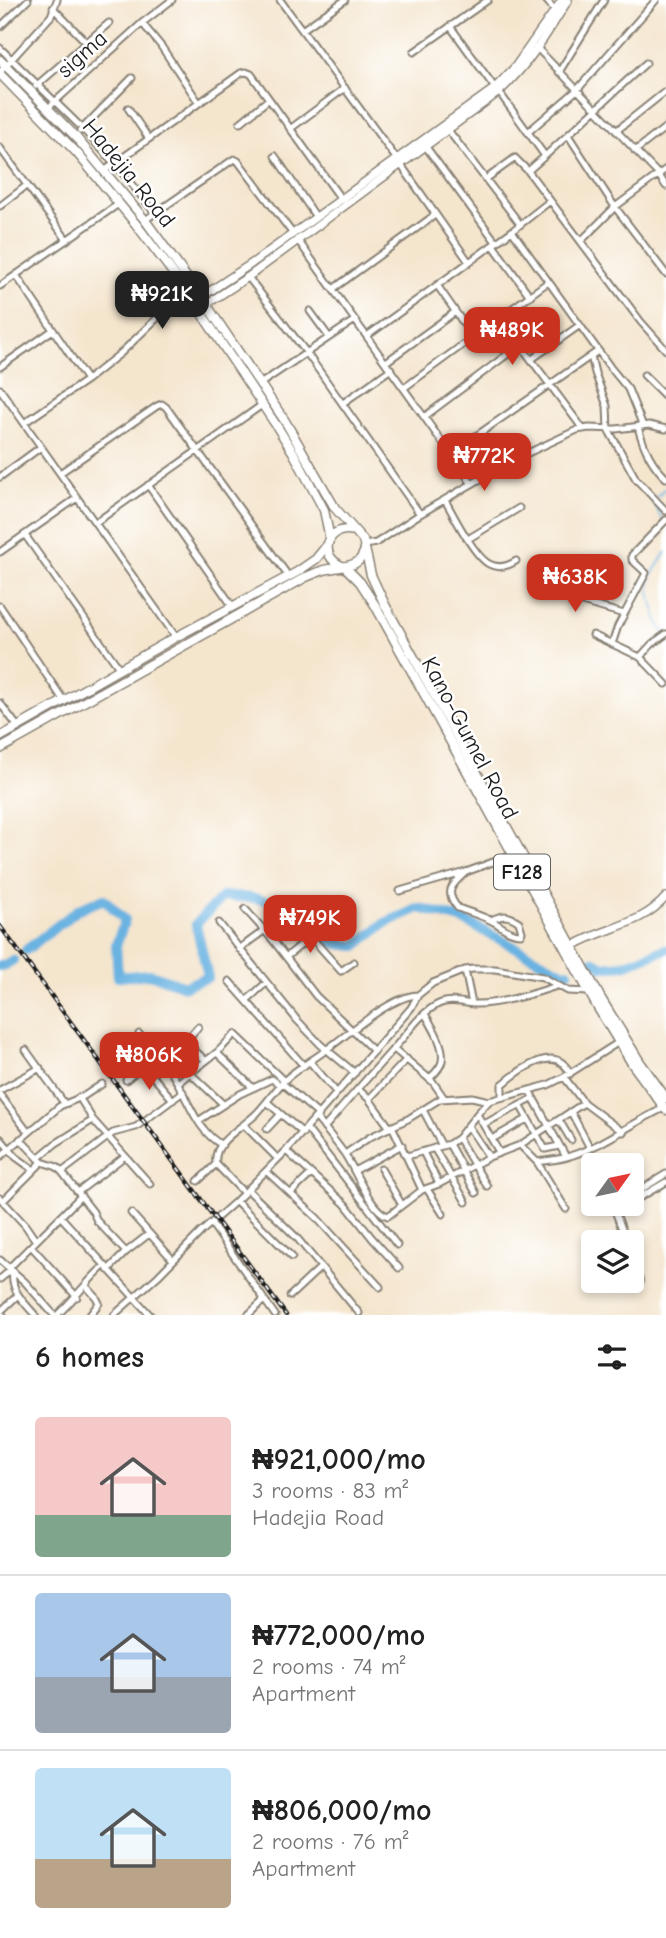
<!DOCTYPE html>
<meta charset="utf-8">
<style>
:root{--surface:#fff;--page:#f6f6f6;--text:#222;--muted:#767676;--line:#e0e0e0;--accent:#c8321e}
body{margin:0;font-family:"Comic Neue",sans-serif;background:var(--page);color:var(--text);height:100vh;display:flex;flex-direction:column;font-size:26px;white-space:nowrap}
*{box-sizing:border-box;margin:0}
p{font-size:23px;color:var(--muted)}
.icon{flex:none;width:38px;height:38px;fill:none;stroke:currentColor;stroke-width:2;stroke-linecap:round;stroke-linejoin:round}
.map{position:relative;height:1315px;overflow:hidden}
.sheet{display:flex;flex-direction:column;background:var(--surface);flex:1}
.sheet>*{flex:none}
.needle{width:46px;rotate:57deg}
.tools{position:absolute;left:581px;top:1153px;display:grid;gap:14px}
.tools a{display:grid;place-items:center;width:63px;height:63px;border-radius:7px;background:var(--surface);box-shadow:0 4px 10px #0003;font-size:35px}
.price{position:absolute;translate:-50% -60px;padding:0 16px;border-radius:14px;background:var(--accent);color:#fff;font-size:23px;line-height:46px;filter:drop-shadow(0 2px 4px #0008)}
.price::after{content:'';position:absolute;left:50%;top:42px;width:21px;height:16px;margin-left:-10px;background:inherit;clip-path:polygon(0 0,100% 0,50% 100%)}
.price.selected{background:#222;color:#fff}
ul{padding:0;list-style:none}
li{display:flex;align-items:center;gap:21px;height:175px;padding:0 35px}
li+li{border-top:2px solid var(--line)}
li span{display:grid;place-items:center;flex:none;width:196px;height:140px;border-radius:7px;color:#555}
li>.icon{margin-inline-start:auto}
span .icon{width:84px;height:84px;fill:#fffc;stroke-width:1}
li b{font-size:30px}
h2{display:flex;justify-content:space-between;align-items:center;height:84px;padding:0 35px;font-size:30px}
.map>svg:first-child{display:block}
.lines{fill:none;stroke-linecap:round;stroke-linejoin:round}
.stream{stroke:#69b2e1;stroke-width:2}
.river{stroke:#69b2e1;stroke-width:10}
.street-casing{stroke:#888074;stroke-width:9}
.secondary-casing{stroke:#888074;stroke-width:10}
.primary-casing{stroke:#888074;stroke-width:11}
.street{stroke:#fff;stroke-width:5}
.secondary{stroke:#fff;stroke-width:7}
.primary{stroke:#fff;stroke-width:8}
.rail-casing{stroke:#1c1c1c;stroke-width:4.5}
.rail{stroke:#fff;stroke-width:2;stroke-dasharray:5;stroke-linecap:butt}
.labels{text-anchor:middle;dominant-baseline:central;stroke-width:5;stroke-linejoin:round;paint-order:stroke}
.shield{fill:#fff;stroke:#606060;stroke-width:2}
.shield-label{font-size:21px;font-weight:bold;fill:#1c1c1c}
.street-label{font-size:23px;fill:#1c1c1c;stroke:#fff}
</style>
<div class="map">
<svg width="666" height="1315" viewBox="0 0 666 1315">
<rect width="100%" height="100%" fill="#fff"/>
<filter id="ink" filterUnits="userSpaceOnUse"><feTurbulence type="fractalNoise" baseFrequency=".0143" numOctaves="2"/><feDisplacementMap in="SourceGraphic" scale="14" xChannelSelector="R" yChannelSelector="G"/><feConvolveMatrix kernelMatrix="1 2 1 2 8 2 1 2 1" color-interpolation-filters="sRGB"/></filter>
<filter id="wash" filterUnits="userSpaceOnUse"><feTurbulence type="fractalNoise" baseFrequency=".00686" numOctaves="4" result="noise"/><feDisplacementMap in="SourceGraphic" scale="28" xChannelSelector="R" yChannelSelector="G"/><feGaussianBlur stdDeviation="1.57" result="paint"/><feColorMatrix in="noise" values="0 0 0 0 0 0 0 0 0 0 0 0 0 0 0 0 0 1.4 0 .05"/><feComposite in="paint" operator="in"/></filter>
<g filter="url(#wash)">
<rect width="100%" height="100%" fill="#f4e5cd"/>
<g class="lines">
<path class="stream" d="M657 497 666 488
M653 501 663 521
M666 552C661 560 655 568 651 577 646 591 658 625 666 637"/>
<path class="river" d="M26 950 79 909 104 899 125 920 116 945 118 977 150 974 185 986 208 977 196 924 223 896 254 898 300 909 330 943 356 946 385 923 419 908 461 919 564 973 568 972
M586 964 593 961 603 967 624 965 666 949
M0 966 5 965 13 960"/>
</g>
</g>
<g filter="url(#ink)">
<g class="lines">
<defs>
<path id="street" d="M280 0 401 165 469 262
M546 0 555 10
M53 8 86 42
M142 23 161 46 199 103
M450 26 495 88
M0 27 28 0
M302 30 345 0
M0 48 82 128 115 164 155 213
M538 49 658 174 666 186
M414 52 488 0
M0 72 51 16 57 0
M559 72 604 0
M36 86 109 23
M499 92 545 156 528 171 641 322 666 350
M48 108 142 23 172 0
M128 108 149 139
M240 123 269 99
M290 129 345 88
M448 130 520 224
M80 131 132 78
M616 131 666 91
M528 132 577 90 656 0
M568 135 615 207 666 274
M426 147 496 242
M0 148 67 240
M635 151 666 127
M275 156 316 217
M545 156 646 63
M104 171 241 73 246 72 251 74 341 199
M486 179 515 158 528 171
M0 206 26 186
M145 220 234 159 238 161 293 234
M512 231 610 367 628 389 643 426
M297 239 472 484
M581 241 615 207 666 169
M493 245 530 296
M16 275 87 380
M248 277 306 352 420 514
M437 285 473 337
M0 286 120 203
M333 289 435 215
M310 311 329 337
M367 336 512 231 550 201
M591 356 595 373 607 406 608 429 636 479 666 511
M532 359 580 325
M386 362 455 312
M0 367 53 330
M644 375 666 397
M260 384 355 320
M404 388 548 282
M0 389 176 637
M343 403 391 369
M424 417 517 347 521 346 583 429
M24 423 87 380 121 353 186 290
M638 427C643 446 651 464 666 478
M450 454 598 351
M60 473 157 406 162 404 166 407 289 577
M0 477 41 447
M148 485 233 607
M445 500C454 516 474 556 489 564 498 569 508 566 516 561
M95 523 262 405
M25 535 119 668
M468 539 519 508
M365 545 376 543 420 514 513 460 577 430 589 428 616 429 649 425 666 429
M0 552 77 498
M542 580 571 599 624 614
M0 606 64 701
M593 635 640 657 666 684
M612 644 618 626 646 573 632 560V555L666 520
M640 657 652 644 666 634
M0 703 18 727
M466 872C453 884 443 891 458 908 468 912 480 915 490 920 501 925 508 934 521 934L522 932 519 922C508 914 503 915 491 920
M400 891 466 872 512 855
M245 909 272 939 316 996 374 1051
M219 923 297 1020 321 1045 355 1073
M311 937 341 971 354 962
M239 949 265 930
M286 957 317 932
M465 970 472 1004
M229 981 304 1066
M247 1000 266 983
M425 1014C432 1026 445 1046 442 1061 441 1068 434 1074 429 1079
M139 1034C154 1048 167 1064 177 1082 190 1104 198 1132 222 1145
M186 1042 205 1060
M394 1049 433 1082 444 1098
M26 1050 64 1103
M217 1053 252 1087
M163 1060 178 1050 198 1027
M310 1062 337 1093
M124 1063 148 1042
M190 1073 223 1104
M564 1077 584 1103 623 1132
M126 1080 141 1067H145L173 1100
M178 1083C190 1073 202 1064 215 1054 222 1049 228 1040 235 1034L284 1081
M282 1083 319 1115
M358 1089 369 1099 390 1128
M0 1090 40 1068
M529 1090 566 1157
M0 1095 28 1132
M79 1097 93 1120 150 1184
M502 1097V1085C518 1071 557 1041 570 1074
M369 1099 407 1059
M267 1102 303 1133
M520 1105 545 1149 559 1146
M423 1110 442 1146
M571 1112 590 1148
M477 1114 499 1152
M316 1118C326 1129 335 1141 344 1153 354 1167 371 1212 388 1216L422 1190 439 1184 489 1157 520 1145 584 1103
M559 1120 571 1140
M198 1121 240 1094 272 1079 280 1085
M484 1124 532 1099
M244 1125 278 1159
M392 1126 422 1190
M468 1126 489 1157
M324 1128C348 1100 371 1074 395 1047 409 1032 421 1011 441 1003 453 999 462 1003 473 1004 498 1005 533 994 557 986
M267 1129 281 1114
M307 1129 397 1245
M0 1138 16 1157 34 1170
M458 1138 487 1186
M20 1139 42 1162 57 1167 62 1172 93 1212 97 1221 126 1252
M492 1139 527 1119
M449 1144 476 1193
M520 1145 537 1162 566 1209
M434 1148 466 1202
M286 1151 345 1204 372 1238 399 1268
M423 1152 439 1184
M345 1154 370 1137 408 1119 440 1099 472 1097 489 1101 548 1085 564 1077 619 1042
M407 1156 449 1144 458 1138 477 1114 489 1101
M0 1157 60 1106 84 1096 102 1084
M38 1158 55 1144 93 1120
M537 1162C548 1160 560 1160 570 1156 604 1145 632 1123 664 1108
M381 1169 402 1205
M266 1171 316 1217 380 1287
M354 1171 402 1145
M62 1172 113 1133 136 1127 183 1092
M198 1181 216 1164
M427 1189 443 1214
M248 1190 297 1238 359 1313
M78 1192 125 1156
M244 1193 216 1164C212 1140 245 1127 258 1112 268 1101 276 1089 286 1079 298 1068 313 1060 326 1050 347 1035 393 995 418 995
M291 1193 311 1174
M632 1195 666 1174
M0 1198 25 1225 36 1241
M3 1201 42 1162
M236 1201 292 1257
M632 1202 666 1182
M613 1204 612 1208 615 1211 627 1242
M615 1211 629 1204
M131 1213 173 1260
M61 1217 150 1315
M211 1223 275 1315
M31 1246 77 1297
M632 1258 640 1282
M0 1260 25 1282 54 1315
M9 1268 81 1196
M108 1270 126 1252 149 1234
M13 1271C10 1291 24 1302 35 1315
M0 1279 11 1270
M86 1286 96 1297 99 1303 90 1315
M290 1296 321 1267
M3 1315 0 1312 18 1295
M57 1315C74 1300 87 1281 104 1266
M114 1315 158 1276 201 1232 236 1201 286 1151 411 1008 418 995 433 983 465 970 473 969H495L543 977 568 991 589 992
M248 1315 264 1300"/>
<path id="secondary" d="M198 299 251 264 495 88 515 67 562 0
M202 307 248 277 499 92C528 65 548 33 568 0
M573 946C604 927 641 926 666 897"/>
<path id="primary" d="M0 60 75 136 104 171 145 220 206 304 285 421 335 508 363 540 371 575 385 605 600 997 640 1062 666 1098
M0 74 77 153 135 223 186 290 276 425 293 452 324 510 330 539
M342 566C317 556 327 524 354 531
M345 567 360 582 375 605 598 1008 633 1065 666 1110
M0 737 176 637 297 572 316 559 328 544
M0 749 306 577C314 574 321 570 329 569 344 565 358 569 364 552"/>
</defs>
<use href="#street" class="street-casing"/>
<use href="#secondary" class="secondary-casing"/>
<use href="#primary" class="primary-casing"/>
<use href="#street" class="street"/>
<use href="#secondary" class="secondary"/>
<use href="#primary" class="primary"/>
<defs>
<path id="rail" d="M0 926 286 1315"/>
</defs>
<use href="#rail" class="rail-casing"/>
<use href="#rail" class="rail"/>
</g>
</g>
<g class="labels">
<rect class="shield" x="494" y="854.5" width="56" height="35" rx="5"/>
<g class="shield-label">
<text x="522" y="872">F128</text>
</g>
<g class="street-label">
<text transform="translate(82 54) rotate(-42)">sigma</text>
<text transform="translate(129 173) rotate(51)">Hadejia Road</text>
<text transform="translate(470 738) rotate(62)">Kano-Gumel Road</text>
</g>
</g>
</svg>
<div class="tools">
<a><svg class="needle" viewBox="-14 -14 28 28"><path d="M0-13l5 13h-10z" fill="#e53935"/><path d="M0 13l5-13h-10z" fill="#767676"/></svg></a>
<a><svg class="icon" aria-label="layers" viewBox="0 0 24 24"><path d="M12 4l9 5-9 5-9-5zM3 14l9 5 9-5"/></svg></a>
</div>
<b class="price selected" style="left:162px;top:331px">₦921K</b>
<b class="price" style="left:512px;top:367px">₦489K</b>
<b class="price" style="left:484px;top:493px">₦772K</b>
<b class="price" style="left:575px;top:614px">₦638K</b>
<b class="price" style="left:310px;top:955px">₦749K</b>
<b class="price" style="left:149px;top:1092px">₦806K</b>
</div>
<section class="sheet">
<h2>6 homes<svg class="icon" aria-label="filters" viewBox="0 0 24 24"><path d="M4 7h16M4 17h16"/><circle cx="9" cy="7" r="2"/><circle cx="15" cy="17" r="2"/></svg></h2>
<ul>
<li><span style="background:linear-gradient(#f6c9c9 70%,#7fa58c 0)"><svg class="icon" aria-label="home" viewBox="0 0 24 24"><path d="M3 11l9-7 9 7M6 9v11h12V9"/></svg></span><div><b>₦921,000/mo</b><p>3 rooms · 83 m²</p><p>Hadejia Road</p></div></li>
<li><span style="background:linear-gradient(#a9c7e8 60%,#9aa5b1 0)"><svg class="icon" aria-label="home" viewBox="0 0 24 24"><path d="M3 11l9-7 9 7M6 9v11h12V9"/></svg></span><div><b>₦772,000/mo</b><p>2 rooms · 74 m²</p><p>Apartment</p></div></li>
<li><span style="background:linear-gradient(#bfe0f5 65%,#b9a48a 0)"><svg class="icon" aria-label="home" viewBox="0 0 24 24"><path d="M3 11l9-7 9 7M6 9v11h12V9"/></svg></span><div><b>₦806,000/mo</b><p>2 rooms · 76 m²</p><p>Apartment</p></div></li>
</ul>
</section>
